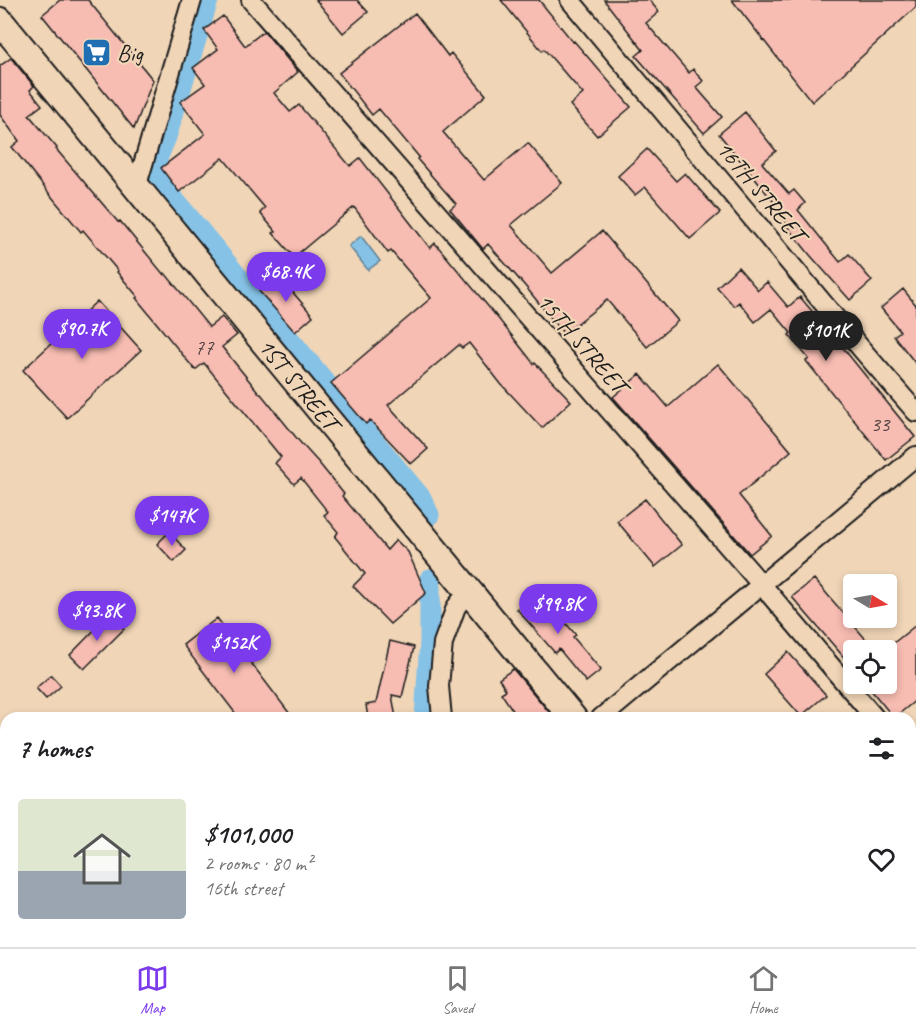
<!DOCTYPE html>
<meta charset="utf-8">
<style>
:root{--surface:#fff;--page:#f6f6f6;--text:#202124;--muted:#757577;--line:#e0e0e0;--accent:#7c3aed}
body{margin:0;font-family:Caveat,sans-serif;background:var(--page);color:var(--text);height:100vh;display:flex;flex-direction:column;font-size:22px;white-space:nowrap}
*{box-sizing:border-box;margin:0}
p{font-size:20px;color:var(--muted)}
.icon{flex:none;width:33px;height:33px;fill:none;stroke:currentColor;stroke-width:2;stroke-linecap:round;stroke-linejoin:round}
.map{position:relative;flex:1;overflow:hidden}
.drawer{position:absolute;left:0px;top:712px;width:916px;height:236px;display:flex;flex-direction:column;background:var(--surface);border-radius:18px 18px 0 0;box-shadow:0 3px 9px #0003}
.drawer>*{flex:none}
.needle{width:39px;rotate:100deg}
.fabs{position:absolute;left:843px;top:574px;display:grid;gap:12px}
.fabs a{display:grid;place-items:center;width:54px;height:54px;border-radius:6px;background:var(--surface);box-shadow:0 3px 9px #0003;font-size:30px}
.price{position:absolute;translate:-50% -51px;padding:0 14px;border-radius:21px;background:var(--accent);color:#fff;font-size:20px;line-height:39px;filter:drop-shadow(0 2px 3px #0008)}
.price::after{content:'';position:absolute;left:50%;top:36px;width:18px;height:14px;margin-left:-9px;background:inherit;clip-path:polygon(0 0,100% 0,50% 100%)}
.price.selected{background:#222;color:#fff}
ul{padding:0;list-style:none}
li{display:flex;align-items:center;gap:18px;height:150px;padding:0 18px}
li span{display:grid;place-items:center;flex:none;width:168px;height:120px;border-radius:6px;color:#555}
li>.icon{margin-inline-start:auto}
span .icon{width:72px;height:72px;fill:#fffc;stroke-width:1}
li b{font-size:26px}
h2{display:flex;justify-content:space-between;align-items:center;height:72px;padding:0 18px;font-size:26px}
.tab-bar{display:flex;justify-content:space-around;align-items:center;height:84px;border-top:2px solid var(--line);background:var(--surface);font-size:16px;color:var(--muted)}
.tab-bar a{display:grid;justify-items:center;gap:3px}
.tab-bar .selected{color:var(--accent)}
.map>svg:first-child{display:block}
.water{fill:#86c2e6;stroke:#5c8095;stroke-width:1.5}
.lines{fill:none;stroke-linecap:round;stroke-linejoin:round}
.canal{stroke:#86c2e6;stroke-width:21}
.building{fill:#f7bcb2;stroke:#1c1c1c;stroke-width:1.5}
.minor-casing{stroke:#1c1c1c;stroke-width:22}
.secondary-casing{stroke:#1c1c1c;stroke-width:30}
.minor{stroke:#f0d5b7;stroke-width:18}
.secondary{stroke:#f0d5b7;stroke-width:26}
.labels{text-anchor:middle;dominant-baseline:central;stroke-width:4.5;stroke-linejoin:round;paint-order:stroke}
.number-label{font-size:21px;fill:#534442}
.poi-label{font-size:24px;fill:#1c1c1c;stroke:#f0d5b7;text-anchor:start}
.street-label{font-size:24px;fill:#1c1c1c;stroke:#f0d5b7}
</style>
<div class="map">
<svg width="916" height="947" viewBox="0 0 916 947">
<rect width="100%" height="100%" fill="#f0d5b7"/>
<filter id="ink" filterUnits="userSpaceOnUse"><feTurbulence type="fractalNoise" baseFrequency=".0167" numOctaves="2"/><feDisplacementMap in="SourceGraphic" scale="12" xChannelSelector="R" yChannelSelector="G"/><feConvolveMatrix kernelMatrix="1 2 1 2 8 2 1 2 1" color-interpolation-filters="sRGB"/></filter>
<g filter="url(#ink)">
<path class="water" d="M361 236 380 261 368 270 349 246Z"/>
<g class="lines">
<path class="canal" d="M208 0 166 137 154 166 161 184 421 498 429 515
M425 718 430 641V579
M552 942 555 947"/>
</g>
<path class="building" d="M60 0H88L153 80 134 129 42 15Z
M316 0H357L368 12 343 33Z
M501 0H539L573 42 574 41 631 107 597 136 570 105 583 94 544 49 542 51Z
M604 0H649L659 12 646 23 689 73 693 69 703 81 696 87 722 117 704 133 636 56 643 50Z
M732 0H916V7L812 102Z
M415 13 448 56 451 53 486 95 443 132 484 180 528 143 562 183 511 225 552 273 602 231 678 321 647 347 607 300 564 334 525 286 488 244 483 249 450 209 456 204 417 159 419 157 379 109 372 115 339 73Z
M223 16 245 46 264 31 298 72 274 93 290 112 299 105 350 166 360 158 430 248 435 243 497 317 534 364 535 363 571 401 542 428 501 384 469 343 462 348 459 345 388 405 428 449 411 464 370 420 366 424 331 383 431 298 391 251 388 253 354 207 294 257 273 233 276 232 260 213 265 208 223 158 179 192 161 168 205 134 180 102 205 84 193 68 218 49 204 30Z
M11 58 34 86 30 90 42 105 29 115 57 148 56 149 118 222 120 221 164 275 165 273 209 327 222 317 237 335 222 347 260 394H261L299 441 319 463 344 494 342 496 387 550 396 540 408 552 426 593 390 624 353 586 365 574 335 537 338 532 324 515 328 512 301 478 294 484 275 463 281 457 204 363 195 370 136 298 138 297 117 272 118 271 83 230 81 232 56 202 12 147 19 141 0 115V66Z
M745 112 776 151 762 163 789 194 794 190 805 203 798 210 840 262 849 254 872 281 850 300 810 255 785 224 787 223 774 208 777 206 719 134Z
M647 149 676 181 685 173 720 213 690 239 645 187 635 195 618 176Z
M738 267 758 290 767 282 788 307 800 297 835 338 915 437 886 460 806 361 809 359 789 335 791 333 771 309 755 322 739 302 734 306 717 287Z
M278 275 313 316 295 332 259 291Z
M903 289 916 305V364L894 336 900 331 881 308Z
M97 301 141 350 67 418 23 370Z
M718 364 791 451 739 495 772 536 750 554 613 397 640 374 668 407Z
M645 499 682 545 655 567 617 521Z
M169 532 186 550 174 562 157 544Z
M814 579 876 651H854V669L792 597Z
M538 591 576 635 573 637 601 670 586 682 559 649 555 653 517 609Z
M110 614 124 629 84 669 70 655Z
M217 618 293 718H239L183 645Z
M916 625V700L894 718 866 684H886V649Z
M390 641 414 647 402 697 392 695 396 718H368L366 705 376 703Z
M788 652 826 695 801 716 764 674Z
M513 669 554 718H518L501 693 506 690 499 679Z
M51 675 61 686 46 699 36 688Z"/>
<g class="lines">
<defs>
<path id="minor" d="M251 0 761 584 875 718
M570 0 864 352 916 412
M136 188 192 0
M442 718 439 686 443 643 456 607 468 592
M601 718 916 456
M910 760 916 766
M238 942 241 947
M569 942 573 947
M0 944 6 939"/>
<g id="secondary">
<path id="s1" d="M0 21 573 718"/>
<path d="M760 942 765 947"/>
</g>
</defs>
<use href="#minor" class="minor-casing"/>
<use href="#secondary" class="secondary-casing"/>
<use href="#minor" class="minor"/>
<use href="#secondary" class="secondary"/>
</g>
</g>
<defs>
<symbol id="supermarket-square" viewBox="-11 -11 22 22"><rect x="-9" y="-9" width="18" height="18" rx="4" fill="#1f6fb2" stroke="#f0d5b7"/><path d="M-6-5.5h2.5l.6 2H6L4.5 2H-2.5L-4.4-4H-6ZM-1.5 3.2a1.3 1.3 0 1 0 .1 0ZM3 3.2a1.3 1.3 0 1 0 .1 0Z" fill="#fff"/></symbol>
</defs>
<g fill-rule="evenodd">
<use href="#supermarket-square" x="80" y="36" width="33" height="33"/>
</g>
<g class="labels">
<g class="number-label">
<text x="204" y="347">77</text>
<text x="880" y="424">33</text>
</g>
<g class="poi-label">
<text x="117" y="53">Big</text>
</g>
<g class="street-label">
<text transform="translate(761 191) rotate(50)">16TH STREET</text>
<text transform="translate(582 343) rotate(49)">15TH STREET</text>
<text stroke="none"><textPath href="#s1" startOffset="470">1ST STREET</textPath></text>
</g>
</g>
</svg>
<div class="fabs">
<a><svg class="needle" viewBox="-14 -14 28 28"><path d="M0-13l5 13h-10z" fill="#e53935"/><path d="M0 13l5-13h-10z" fill="#757577"/></svg></a>
<a><svg class="icon" aria-label="locate" viewBox="0 0 24 24"><circle cx="12" cy="12" r="6"/><path d="M12 2v4M12 18v4M2 12h4M18 12h4"/></svg></a>
</div>
<b class="price" style="left:286px;top:303px">$68.4K</b>
<b class="price" style="left:82px;top:360px">$90.7K</b>
<b class="price selected" style="left:826px;top:362px">$101K</b>
<b class="price" style="left:172px;top:547px">$147K</b>
<b class="price" style="left:558px;top:635px">$99.8K</b>
<b class="price" style="left:97px;top:642px">$93.8K</b>
<b class="price" style="left:234px;top:674px">$152K</b>
<section class="drawer">
<h2>7 homes<svg class="icon" aria-label="filters" viewBox="0 0 24 24"><path d="M4 7h16M4 17h16"/><circle cx="9" cy="7" r="2"/><circle cx="15" cy="17" r="2"/></svg></h2>
<ul>
<li><span style="background:linear-gradient(#dfe7d0 60%,#9aa5b1 0)"><svg class="icon" aria-label="home" viewBox="0 0 24 24"><path d="M3 11l9-7 9 7M6 9v11h12V9"/></svg></span><div><b>$101,000</b><p>2 rooms · 80 m²</p><p>16th street</p></div><svg class="icon" aria-label="heart" viewBox="0 0 24 24"><path d="M12 20l-8-8c-3-5 5-10 8-4 3-6 11-1 8 4z"/></svg></li>
</ul>
</section>
</div>
<nav class="tab-bar">
<a class="selected"><svg class="icon" aria-label="map" viewBox="0 0 24 24"><path d="M3 6l6-2 6 2 6-2v14l-6 2-6-2-6 2zM9 4v14M15 6v14"/></svg>Map</a>
<a><svg class="icon" aria-label="saved" viewBox="0 0 24 24"><path d="M7 4h10v16l-5-4-5 4z"/></svg>Saved</a>
<a><svg class="icon" aria-label="home" viewBox="0 0 24 24"><path d="M3 11l9-7 9 7M6 9v11h12V9"/></svg>Home</a>
</nav>
